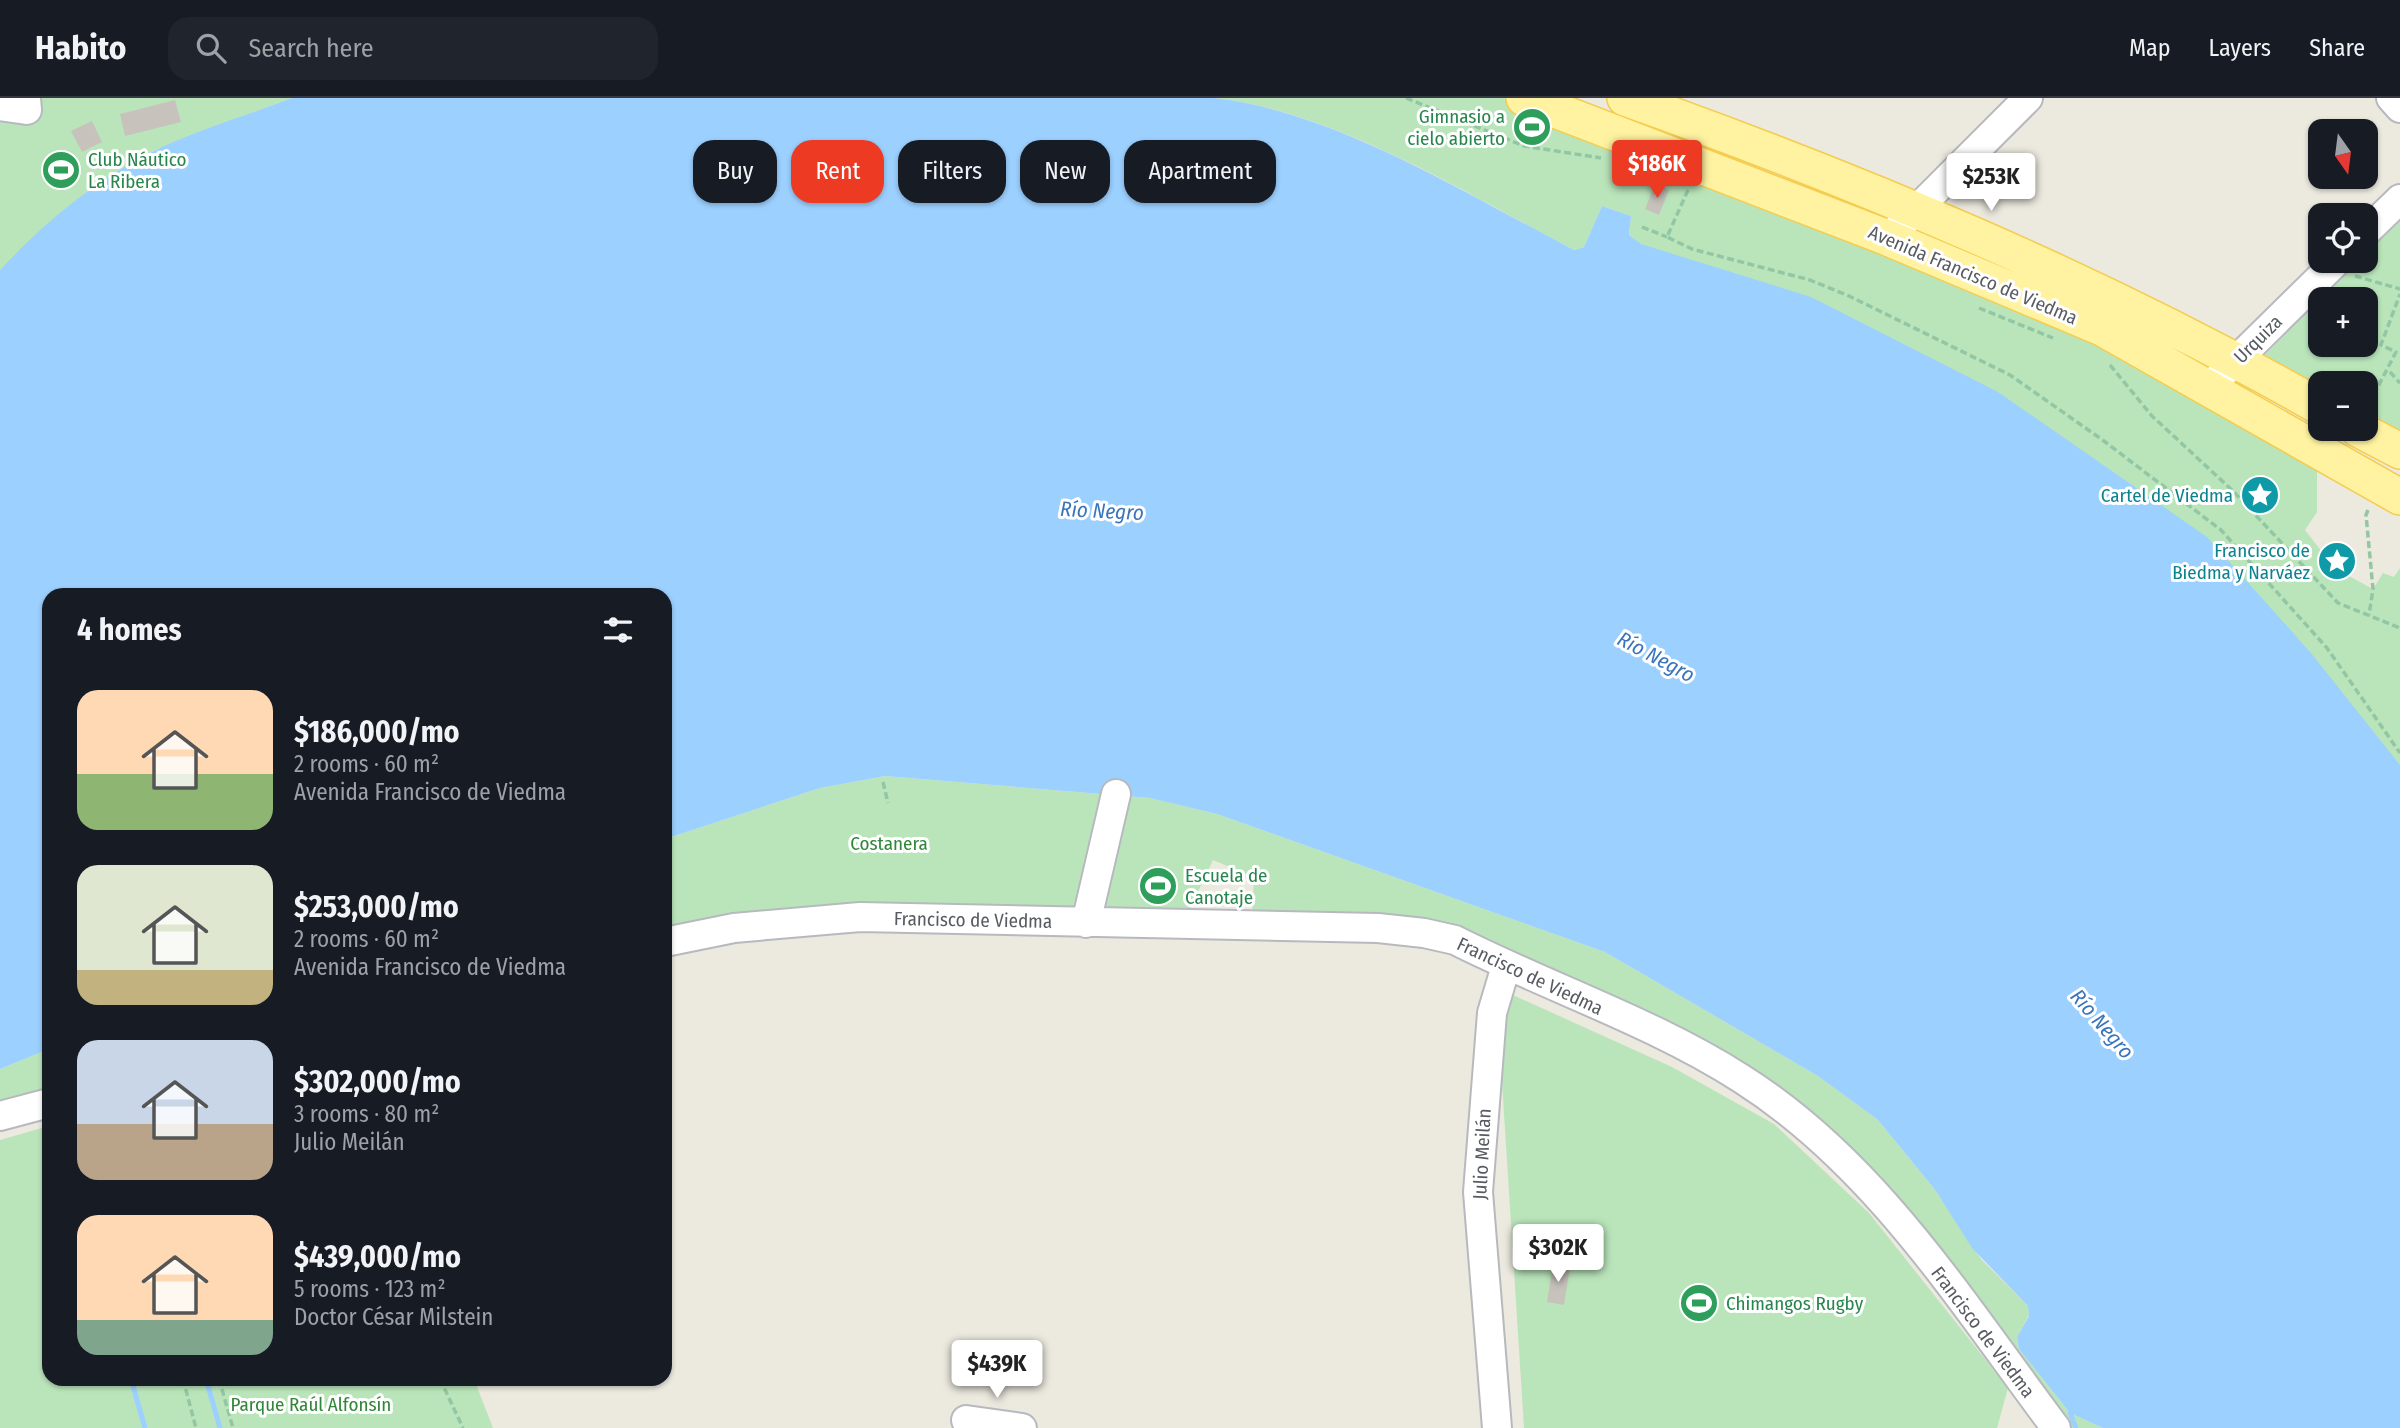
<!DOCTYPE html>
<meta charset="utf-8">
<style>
:root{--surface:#171b24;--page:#20242c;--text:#f1f3f6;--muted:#9ea1a6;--line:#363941;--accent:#ed3a23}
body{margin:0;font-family:"Fira Sans Condensed",sans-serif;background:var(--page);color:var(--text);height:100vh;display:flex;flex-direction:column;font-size:26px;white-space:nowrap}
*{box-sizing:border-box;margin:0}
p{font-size:23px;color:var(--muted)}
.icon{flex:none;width:38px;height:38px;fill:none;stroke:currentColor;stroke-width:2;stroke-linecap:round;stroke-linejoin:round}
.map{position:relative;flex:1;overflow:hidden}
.panel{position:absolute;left:42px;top:490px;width:630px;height:798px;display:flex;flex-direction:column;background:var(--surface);border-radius:21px;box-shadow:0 2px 5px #0004}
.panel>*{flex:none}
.guide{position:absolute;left:693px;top:42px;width:665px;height:63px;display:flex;gap:14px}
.needle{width:46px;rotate:166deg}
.controls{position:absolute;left:2308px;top:21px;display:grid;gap:14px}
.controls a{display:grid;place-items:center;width:70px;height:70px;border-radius:14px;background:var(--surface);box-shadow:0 2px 5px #0004;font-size:35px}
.price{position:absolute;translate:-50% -60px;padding:0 16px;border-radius:7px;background:#fff;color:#222;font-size:23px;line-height:46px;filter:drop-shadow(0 2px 4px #0008)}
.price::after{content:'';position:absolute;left:50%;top:42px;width:21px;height:16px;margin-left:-10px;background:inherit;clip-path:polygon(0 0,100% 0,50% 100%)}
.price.active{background:var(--accent);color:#fff}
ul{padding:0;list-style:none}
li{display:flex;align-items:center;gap:21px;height:175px;padding:0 35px}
li span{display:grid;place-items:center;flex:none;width:196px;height:140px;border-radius:21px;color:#555}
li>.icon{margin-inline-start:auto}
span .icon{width:84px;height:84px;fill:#fffc;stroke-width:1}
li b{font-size:30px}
h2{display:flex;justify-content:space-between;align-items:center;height:84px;padding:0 35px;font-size:30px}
.pill{padding:0 24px;border-radius:21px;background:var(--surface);box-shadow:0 2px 5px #0004;font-size:24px;line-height:63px}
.pill.active{background:var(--accent);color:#fff}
header{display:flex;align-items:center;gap:42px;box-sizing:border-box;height:98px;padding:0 35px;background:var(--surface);border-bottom:2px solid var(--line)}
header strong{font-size:33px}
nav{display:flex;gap:38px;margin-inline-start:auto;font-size:24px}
.search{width:490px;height:63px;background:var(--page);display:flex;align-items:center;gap:18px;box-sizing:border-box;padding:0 24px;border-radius:21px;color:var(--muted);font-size:26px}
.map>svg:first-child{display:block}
.green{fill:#bae5bb}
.water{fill:#9cd0ff}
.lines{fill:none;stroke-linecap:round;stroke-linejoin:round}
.stream{stroke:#9cd0ff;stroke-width:5}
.building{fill:#c7c3bc}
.minor-casing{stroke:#b7b9bf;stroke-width:32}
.major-casing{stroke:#f5cc4f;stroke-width:38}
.path{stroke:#93c6a3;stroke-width:3.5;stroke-dasharray:7 3.5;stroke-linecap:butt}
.minor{stroke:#fff;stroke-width:28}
.major{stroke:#fff3a1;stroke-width:35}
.labels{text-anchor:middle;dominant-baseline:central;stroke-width:6;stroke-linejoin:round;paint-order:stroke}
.leisure-label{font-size:19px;fill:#27864d;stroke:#fff;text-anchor:start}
.street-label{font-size:19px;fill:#585b61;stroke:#fff}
.culture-label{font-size:19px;fill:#0d838f;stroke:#fff;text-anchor:end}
.park-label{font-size:19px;fill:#328639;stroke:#fff}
.water-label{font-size:21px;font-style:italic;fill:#3a75bc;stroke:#fff}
</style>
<header>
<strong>Habito</strong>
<div class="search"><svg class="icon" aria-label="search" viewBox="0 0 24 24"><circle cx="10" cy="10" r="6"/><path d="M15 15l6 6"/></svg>Search here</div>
<nav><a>Map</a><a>Layers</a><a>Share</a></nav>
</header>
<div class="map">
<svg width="2400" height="1330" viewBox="0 0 2400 1330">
<rect width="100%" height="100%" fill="#ece9df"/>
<path class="green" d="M0 0H292L153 53 91 90 0 172Z
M1215 0H1504L2099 238 2317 359V414L2305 432 2326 459 2330 476 2336 479 2347 477 2373 491 2383 475 2394 479 2400 470V746L1629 137 1631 118 1602 108 1584 149 1574 152C1465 95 1339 15 1215 0Z
M2400 123V345L2366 326V285H2320V301L2262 260 2320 201V247H2366V201H2321L2360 163H2366V156Z
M885 678 1150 700 1217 716 1605 854 1818 978 1878 1022 1936 1093 1981 1161 2028 1208 2029 1217 2017 1239 2019 1251 2070 1315 2103 1330H2070L1989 1221 1796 1005 1453 830 1252 817 1254 779 1213 762 1187 817 665 834V741L820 690Z
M1513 897 1672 969 1774 1026 1869 1115 2008 1290 1997 1330H1524L1499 937Z
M49 951V995L0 1008V971Z
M49 1028V1281H474L493 1330H0V1042Z"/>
<path class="water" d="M292 0H1215C1339 15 1464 95 1574 152L1584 149 1602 108 1631 118 1629 137 1641 146 1811 199 1998 294 2207 439 2311 555 2400 667V1330H2103L2070 1315 2019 1251 2017 1239 2029 1218 2028 1208 1972 1150 1936 1093 1878 1022 1818 978 1605 854 1217 716 1150 700 885 678 820 690 665 741V497H49V951L0 971V172C44 125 94 83 152 54 196 32 246 18 292 0Z"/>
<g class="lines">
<path class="stream" d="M131 1281 145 1330
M206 1281 220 1330
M2070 1315 2076 1330"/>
</g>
<path class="building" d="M175 2 181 24 125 38 120 16Z
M92 23 102 44 82 54 71 33Z
M1655 86 1669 92 1659 117 1645 111Z
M1553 1166 1570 1169 1564 1207 1547 1204Z"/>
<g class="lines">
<defs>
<path id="minor" d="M2391 0 2400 10
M0 8 27 12 26 0
M2366 134 2400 101
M1888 140 2028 0
M2209 289 2337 163
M1086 825 1116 696
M665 844 734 830 860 819 1378 830 1424 835 1455 842C1550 890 1653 924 1742 981 1876 1066 1962 1205 2056 1330
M0 1018 49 1005
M969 1330 966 1322 1022 1330
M1497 1330 1478 1094 1492 915 1506 868"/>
<path id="major" d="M1524 0 1888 140 2102 230 2400 399
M1625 0C1864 85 2100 184 2320 309
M2358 331 2400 353"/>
</defs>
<use href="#minor" class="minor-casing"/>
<use href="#major" class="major-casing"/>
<path class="path" d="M1406 0 1524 48 1601 60
M1688 92 1667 139 1692 151 1810 182 1849 198 2010 277 2104 343 2221 432 2327 550 2400 655
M1642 129 1667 139
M2355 178 2400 191
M1979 210 2053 240
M2110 267 2152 318 2233 393 2338 505 2400 530
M2390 274 2400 285
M2369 306 2396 254 2381 247 2400 196
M2368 412 2366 417 2373 491 2369 517
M883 684 888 705
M183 1281 196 1330
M219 1281 233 1330
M440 1281 463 1330"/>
<use href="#minor" class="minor"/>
<use href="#major" class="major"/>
</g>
<defs>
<symbol id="stadium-disc" viewBox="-11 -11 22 22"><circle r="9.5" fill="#2e9e5b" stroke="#fff"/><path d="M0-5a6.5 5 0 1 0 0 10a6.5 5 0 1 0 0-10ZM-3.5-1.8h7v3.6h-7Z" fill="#fff"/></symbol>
<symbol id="sight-disc" viewBox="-11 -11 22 22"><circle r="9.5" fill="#0f9aa8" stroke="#fff"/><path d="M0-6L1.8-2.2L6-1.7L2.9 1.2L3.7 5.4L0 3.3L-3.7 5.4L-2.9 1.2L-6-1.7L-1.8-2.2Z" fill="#fff"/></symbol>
</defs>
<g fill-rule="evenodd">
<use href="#stadium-disc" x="1510" y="7" width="44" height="44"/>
<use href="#stadium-disc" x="39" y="50" width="44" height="44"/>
<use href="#sight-disc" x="2238" y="375" width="44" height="44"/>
<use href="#sight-disc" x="2315" y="441" width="44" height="44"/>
<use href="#stadium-disc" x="1136" y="766" width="44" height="44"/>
<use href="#stadium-disc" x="1677" y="1183" width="44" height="44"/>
</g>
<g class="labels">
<g class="leisure-label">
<text x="1505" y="18" text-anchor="end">Gimnasio a<tspan x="1505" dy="22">cielo abierto</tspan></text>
<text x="88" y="61">Club Náutico<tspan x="88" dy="22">La Ribera</tspan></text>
<text x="1185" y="777">Escuela de<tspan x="1185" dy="22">Canotaje</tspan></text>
<text x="1726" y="1205">Chimangos Rugby</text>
</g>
<g class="street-label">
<text transform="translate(1973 177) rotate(23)">Avenida Francisco de Viedma</text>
<text transform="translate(2258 241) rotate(-45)">Urquiza</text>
<text transform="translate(973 822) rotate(1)">Francisco de Viedma</text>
<text transform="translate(1530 878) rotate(25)">Francisco de Viedma</text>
<text transform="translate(1482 1056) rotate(-87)">Julio Meilán</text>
<text transform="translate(1983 1234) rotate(53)">Francisco de Viedma</text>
</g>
<g class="culture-label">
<text x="2233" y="397">Cartel de Viedma</text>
<text x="2310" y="452">Francisco de<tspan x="2310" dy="22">Biedma y Narváez</tspan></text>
</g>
<g class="park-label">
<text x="889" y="745">Costanera</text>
<text x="311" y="1306">Parque Raúl Alfonsín</text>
</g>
<g class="water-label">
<text transform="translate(1102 413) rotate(3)">Río Negro</text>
<text transform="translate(1656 559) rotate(28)">Río Negro</text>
<text transform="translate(2102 926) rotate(49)">Río Negro</text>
</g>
</g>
</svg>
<div class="controls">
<a><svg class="needle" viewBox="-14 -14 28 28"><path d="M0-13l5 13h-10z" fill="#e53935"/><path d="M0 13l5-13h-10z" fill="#9ea1a6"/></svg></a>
<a><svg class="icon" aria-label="locate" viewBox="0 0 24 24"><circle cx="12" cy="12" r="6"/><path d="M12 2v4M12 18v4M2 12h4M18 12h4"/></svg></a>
<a>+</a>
<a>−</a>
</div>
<b class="price active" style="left:1657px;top:102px">$186K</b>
<b class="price" style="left:1991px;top:115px">$253K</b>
<b class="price" style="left:1558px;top:1186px">$302K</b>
<b class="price" style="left:997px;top:1302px">$439K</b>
<div class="guide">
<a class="pill">Buy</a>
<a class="pill active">Rent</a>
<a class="pill">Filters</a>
<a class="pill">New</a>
<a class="pill">Apartment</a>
</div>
<section class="panel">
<h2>4 homes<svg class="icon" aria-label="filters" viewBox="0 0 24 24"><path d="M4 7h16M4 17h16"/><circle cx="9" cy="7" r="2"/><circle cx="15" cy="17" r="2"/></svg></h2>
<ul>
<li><span style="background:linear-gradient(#ffd9b3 60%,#8fb573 0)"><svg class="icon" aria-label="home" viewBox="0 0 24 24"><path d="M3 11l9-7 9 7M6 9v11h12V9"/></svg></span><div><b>$186,000/mo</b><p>2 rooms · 60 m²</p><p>Avenida Francisco de Viedma</p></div></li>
<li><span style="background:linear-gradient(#dfe7d0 75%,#c2b280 0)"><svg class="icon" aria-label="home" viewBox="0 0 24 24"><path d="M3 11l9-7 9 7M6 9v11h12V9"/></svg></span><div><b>$253,000/mo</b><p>2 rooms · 60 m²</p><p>Avenida Francisco de Viedma</p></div></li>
<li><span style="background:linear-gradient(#c9d6e8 60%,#b9a48a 0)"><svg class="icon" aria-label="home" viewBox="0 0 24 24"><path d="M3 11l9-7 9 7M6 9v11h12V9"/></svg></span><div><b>$302,000/mo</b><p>3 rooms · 80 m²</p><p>Julio Meilán</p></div></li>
<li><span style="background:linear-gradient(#ffd9b3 75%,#7fa58c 0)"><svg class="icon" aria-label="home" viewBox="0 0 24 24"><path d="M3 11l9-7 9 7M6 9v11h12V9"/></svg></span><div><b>$439,000/mo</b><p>5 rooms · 123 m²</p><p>Doctor César Milstein</p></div></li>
</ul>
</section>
</div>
